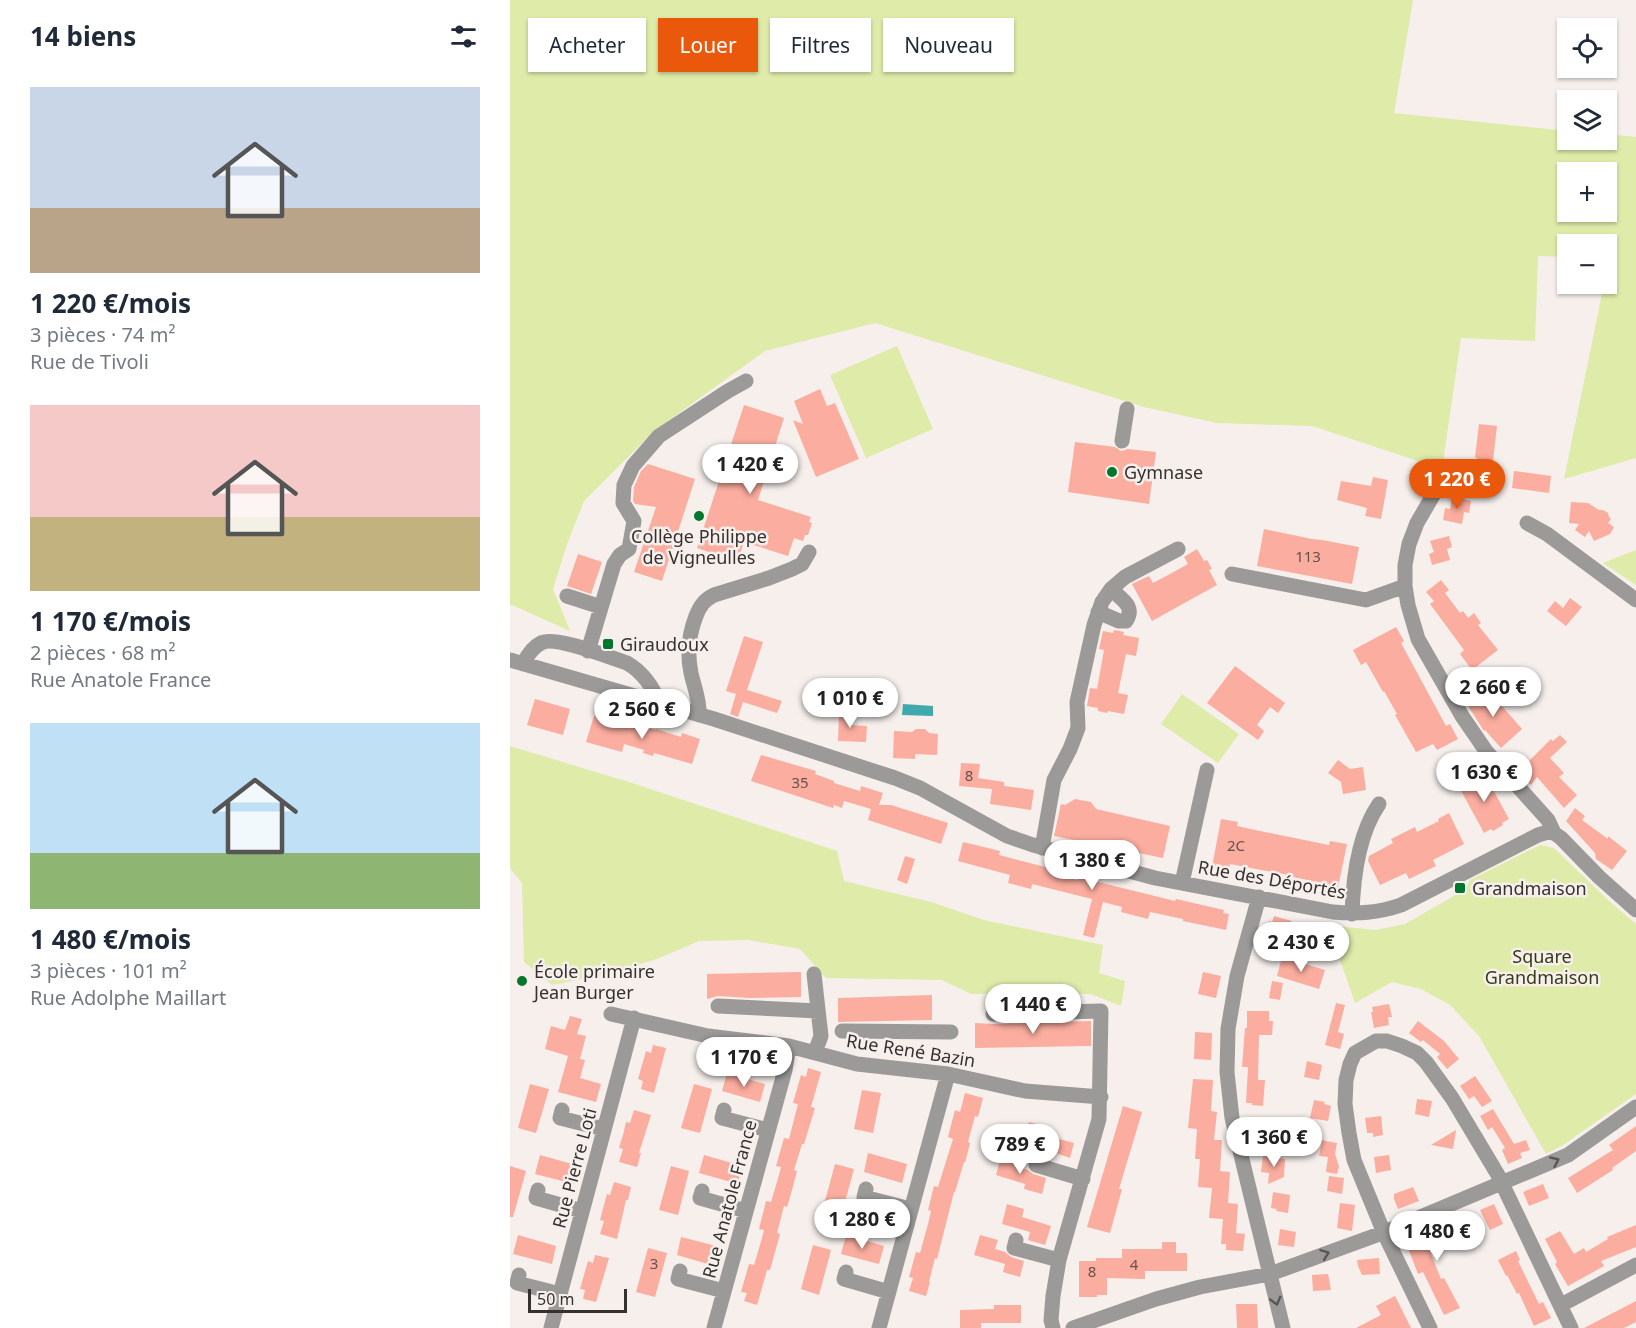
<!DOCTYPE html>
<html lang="fr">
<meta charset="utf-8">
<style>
:root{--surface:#fff;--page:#f2f2f3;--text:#1f2937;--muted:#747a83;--accent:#ea580c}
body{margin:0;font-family:"Noto Sans",sans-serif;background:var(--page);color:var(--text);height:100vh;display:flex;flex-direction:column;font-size:22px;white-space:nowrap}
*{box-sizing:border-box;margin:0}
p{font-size:20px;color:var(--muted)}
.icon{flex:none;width:33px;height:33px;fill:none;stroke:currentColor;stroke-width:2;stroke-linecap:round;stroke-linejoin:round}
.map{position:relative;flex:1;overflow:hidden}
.panel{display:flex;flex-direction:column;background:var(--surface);width:510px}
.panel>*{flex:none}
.top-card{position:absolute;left:18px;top:18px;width:570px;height:54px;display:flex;gap:12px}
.buttons{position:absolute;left:1047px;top:18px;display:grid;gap:12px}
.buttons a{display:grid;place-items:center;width:60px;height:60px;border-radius:0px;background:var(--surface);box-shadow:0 2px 4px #0004;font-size:30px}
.scale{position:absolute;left:18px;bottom:15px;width:99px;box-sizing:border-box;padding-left:6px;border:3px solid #343130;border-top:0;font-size:16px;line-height:21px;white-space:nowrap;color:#343130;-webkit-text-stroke:4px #f6efec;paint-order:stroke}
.price{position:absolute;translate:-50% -51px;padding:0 14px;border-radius:21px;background:#fff;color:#222;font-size:20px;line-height:39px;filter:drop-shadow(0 2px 3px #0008)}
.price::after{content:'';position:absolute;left:50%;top:36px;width:18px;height:14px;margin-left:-9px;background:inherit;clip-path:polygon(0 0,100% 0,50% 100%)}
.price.current{background:var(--accent);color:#fff}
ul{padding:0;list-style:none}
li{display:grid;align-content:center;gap:12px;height:318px;padding:0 30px}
li span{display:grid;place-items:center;height:186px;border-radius:0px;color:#555}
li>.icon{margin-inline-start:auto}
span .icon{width:108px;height:108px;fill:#fffc;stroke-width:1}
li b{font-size:26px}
h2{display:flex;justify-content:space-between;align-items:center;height:72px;padding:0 30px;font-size:26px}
.pill{padding:0 21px;border-radius:0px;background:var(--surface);box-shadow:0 2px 4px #0004;font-size:21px;line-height:54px}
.pill.current{background:var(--accent);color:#fff}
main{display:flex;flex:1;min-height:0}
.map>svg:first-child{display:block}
.green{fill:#deeba9;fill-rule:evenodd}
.water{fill:#3fa9ad}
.building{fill:#fbad9f}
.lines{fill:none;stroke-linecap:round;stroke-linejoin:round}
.minor{stroke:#9c9a98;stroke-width:15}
.oneway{stroke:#585654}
.poi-dot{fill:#01772d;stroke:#f6efec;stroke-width:2}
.labels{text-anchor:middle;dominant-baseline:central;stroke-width:5;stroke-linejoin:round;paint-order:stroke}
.number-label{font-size:15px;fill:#66504c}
.poi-label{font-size:18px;fill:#343130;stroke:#f6efec;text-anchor:start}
.street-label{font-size:18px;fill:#343130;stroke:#f6efec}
.park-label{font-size:18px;fill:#363c15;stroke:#f6efec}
</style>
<main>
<section class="panel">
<h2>14 biens<svg class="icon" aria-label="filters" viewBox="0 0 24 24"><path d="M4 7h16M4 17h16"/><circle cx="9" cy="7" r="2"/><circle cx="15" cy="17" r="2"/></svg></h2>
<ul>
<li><span style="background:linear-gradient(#c9d6e8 65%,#b9a48a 0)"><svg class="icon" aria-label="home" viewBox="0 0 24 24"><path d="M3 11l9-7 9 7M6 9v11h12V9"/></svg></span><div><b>1 220 €/mois</b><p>3 pièces · 74 m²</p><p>Rue de Tivoli</p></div></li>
<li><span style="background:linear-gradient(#f6c9c9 60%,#c2b280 0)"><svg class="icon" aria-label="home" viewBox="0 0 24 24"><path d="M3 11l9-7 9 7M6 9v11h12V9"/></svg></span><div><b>1 170 €/mois</b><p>2 pièces · 68 m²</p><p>Rue Anatole France</p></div></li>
<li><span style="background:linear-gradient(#bfe0f5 70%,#8fb573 0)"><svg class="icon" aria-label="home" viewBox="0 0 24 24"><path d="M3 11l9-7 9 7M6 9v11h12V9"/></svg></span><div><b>1 480 €/mois</b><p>3 pièces · 101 m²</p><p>Rue Adolphe Maillart</p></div></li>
</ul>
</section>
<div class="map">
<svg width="1126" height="1328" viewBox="0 0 1126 1328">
<rect width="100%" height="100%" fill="#f6efec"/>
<path class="green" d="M0 0H903L884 113 1057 131 1058 140H1096L1097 134 1126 137V458L1054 479 1094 284H1096L1097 272 1099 259 1097 258 1096 244H1058L1057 257 1028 256 1025 341 951 338 932 469 802 426 707 423 634 407 365 323 255 351 144 431 74 501 57 544 43 589 60 631 2 605H0ZM1058 172H1096V212H1058Z
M387 346 423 429 356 458 320 375Z
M1126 550V585L1093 563Z
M672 694 729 734 708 763 651 724Z
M0 746 122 783 327 851 334 881 421 902 474 920 593 945 589 973 615 981 611 1006 581 994H461L432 980 316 978 290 949 239 940 189 941 147 959 93 975 42 985 14 962 12 883 0 868Z
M1030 845 1044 848 1099 901 1126 924V1094L1053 1145 1036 1154 969 1036 940 1005 911 989 882 982 845 1003 830 960 825 929V926L866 930 895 924 956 889 960 880Z"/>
<path class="water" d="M393 704 423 706V716L392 715Z"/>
<path class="building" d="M310 389 317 406 325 403 349 459 306 477 283 420 293 424 284 401Z
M234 405 274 418 248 500 301 517 299 522 302 523 298 535H295L293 541 284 538 278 556 234 542 227 562 187 548Z
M969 424 987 426 982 469 965 457Z
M565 442 605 447 611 451 618 449 646 452 639 504 558 492Z
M138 464 185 479 152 581 124 572 146 507 125 504 123 501 124 487 131 471Z
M1004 471 1041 476 1039 493 1002 488Z
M863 477 878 480 871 519 855 516 857 508 827 500 831 481 861 486Z
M942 497 961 501 959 513 954 512 952 524 933 520 935 508 940 509Z
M1061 502 1078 503 1089 510H1093L1098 513 1099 517 1101 519 1098 523 1104 527 1100 534 1084 541 1079 531 1075 537 1065 530 1069 524 1059 523Z
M754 529 802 539 812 540 849 547 842 584 747 566Z
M939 536 942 547 937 549 940 560 922 565 919 554 924 552 920 541Z
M687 549 694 561 697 560 702 569 699 570 707 585 642 621 622 584 639 576 643 583 660 574 678 564 674 557Z
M68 554 92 562 81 594 57 586Z
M931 580 939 590 935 593 950 613 953 611 958 618 964 613 971 623 968 625 988 650 962 670 950 654 954 650 920 604 924 601 916 592Z
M1060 598 1072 607 1056 626 1037 611 1045 601 1053 608Z
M886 627 894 641 891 643 936 726 940 724 948 739 927 750 923 744 906 752 885 715 887 714 874 691 873 692 856 662 851 665 843 650Z
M604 630 614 632 613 635 629 638 626 656 616 654 608 693 618 695 614 714 598 711 597 713 588 711V708L577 706 580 688 587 689 594 650 589 649 593 631 603 633Z
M234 636 253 642 237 690 272 701 267 713 233 702 228 717 220 714 226 694 216 691Z
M725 666 775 703 768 713 760 707 747 725 754 731 748 740 697 703Z
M366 681 379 682V695L365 694Z
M978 690 1012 729 991 748 975 730 974 731 953 698 960 691 967 700Z
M25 699 60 709 53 735 17 725Z
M329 710 342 711 341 725 357 726 356 742 328 741Z
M84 716 134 730 135 727 146 730V729L171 737 172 733 190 739 182 764 144 753 143 756 133 753 134 750 114 744 112 752 76 742Z
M406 729H415L419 733 428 734 427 755 405 754V759L383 758 384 731 402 732Z
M1050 735 1057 742 1040 758 1054 773 1049 777 1067 795 1054 808 1027 777 1021 785 1011 775 1021 765 1018 762 1041 739 1043 741Z
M251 755 306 771 305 774 324 781V783L350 791 351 786 373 793 369 805H381L438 823 431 844 358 820 361 809 334 801 332 808 324 805 323 808 241 781Z
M828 760 840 769 853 767 856 790 833 794 831 782 818 773Z
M451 763 470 764 468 778 494 782V786L524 790 521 810 480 804 482 789 449 786Z
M974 773 999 819 992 823 993 825 983 831 981 829 974 833 949 787Z
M565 799 581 802 586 809 660 826 653 858 614 850 613 852 584 846V844L544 836 551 804 555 805Z
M1065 808 1075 816 1072 820 1098 839V836L1117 851 1102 870 1086 859 1085 853 1056 821Z
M939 813 954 844 923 860 926 866 899 879 896 873 870 885 858 861 859 856 883 843 881 839 905 827 907 832 929 821 928 819Z
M711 819 728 822 727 826 750 831 819 845 820 841 837 844 827 892 811 889 812 883 778 876V875L720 864 718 871 702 867Z
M453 842 490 851 489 855 547 870 545 875 567 880 568 877 665 901 666 899 714 910 713 913 719 914 716 930 673 921V919L640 912 638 919 611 912 612 907 593 902 584 938 573 935 582 899 522 884 521 889 498 883 500 875 448 861Z
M395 856 405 859 397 884 387 880Z
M764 916 782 921 773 949 753 943 759 921 762 922Z
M772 957 815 970 809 989 767 976Z
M291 972V997L239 998 208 996 197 999V974Z
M693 972 711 976 706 998 688 994Z
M762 981 773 983 770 1000 759 998Z
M422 995V1020L328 1022V998Z
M826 1003 835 1005 828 1032 834 1034 830 1049 815 1045Z
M879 1004 882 1017H878L879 1025 864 1028 861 1012H863L862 1007Z
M737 1011H759V1021H763L762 1035H749L748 1080H755L753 1106 742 1105V1103H736L738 1067H732L735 1028H737Z
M60 1016 72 1019 67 1034 76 1036 70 1059 75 1060 70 1078 91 1084 86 1102 48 1092 58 1056 35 1049 41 1026 55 1030Z
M581 1021V1046L465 1048V1023L483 1024Z
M908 1021 934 1041 949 1059 937 1069 927 1057 930 1054 913 1040 911 1042 899 1033Z
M685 1032 702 1033 701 1060 684 1059Z
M143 1045 156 1048 144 1093 131 1089 133 1081 128 1079 136 1051 141 1053Z
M797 1061 812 1065 809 1080 794 1077Z
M298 1068 311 1072 301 1107 305 1108 294 1144H292L284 1170 287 1171 282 1190 277 1207 274 1206 267 1233 270 1234 260 1270H257L247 1305 234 1301 237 1293 231 1292 239 1264 244 1265 252 1238 254 1230 249 1229 256 1201 261 1202 269 1175 271 1167 266 1166 274 1138 279 1139 288 1104 283 1103 291 1075 296 1077Z
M217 1073 255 1084 250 1102 212 1091Z
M965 1076 982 1101 972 1107 964 1096 959 1099 950 1086Z
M683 1079 703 1080 701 1111 707 1112 704 1140H712L710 1171 720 1172 718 1203 728 1204 726 1233 735 1234 733 1251 716 1250V1244H711L713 1219 699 1218 702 1188 688 1187 690 1159H685L687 1129 678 1128Z
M20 1084 39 1089 26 1133 8 1128Z
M184 1084 202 1089 190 1133 171 1128Z
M352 1090 371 1093 363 1133 344 1129Z
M455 1093 473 1098 468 1117 465 1116 458 1142 460 1143 455 1163 454 1162 445 1192H444L427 1259 425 1258 419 1282H420L416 1296 399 1291 403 1278 399 1277 406 1252 410 1253 418 1224 421 1211 418 1210 424 1186 428 1187 443 1139 438 1137 445 1110 450 1112Z
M907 1099 922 1101 919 1117 905 1114Z
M804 1100 815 1102 814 1104 821 1106 818 1121 800 1118Z
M613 1106 632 1112 609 1189H612L600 1233 577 1227Z
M983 1109 1004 1144 1016 1140 1020 1150 1010 1153 1012 1158 998 1164 992 1150 995 1148 982 1127 978 1130 970 1116Z
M124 1110 141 1115 129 1153H131L127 1167 109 1162 113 1149 109 1148 113 1135 116 1122 120 1123Z
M871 1116 873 1135 863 1137V1133H857L855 1118Z
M519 1122 537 1127 535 1135 564 1143 560 1158 543 1152V1150L514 1142Z
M744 1122 759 1123 758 1139 743 1137Z
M1126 1126V1151L1102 1168 1103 1170 1067 1193 1058 1178 1103 1150 1099 1145Z
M946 1130 943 1149 921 1145Z
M812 1140 820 1142V1141L821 1142 827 1143 825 1154 829 1166 827 1174 816 1172 818 1157 809 1156Z
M358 1153 397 1164 392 1183 354 1172Z
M30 1155 69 1166 64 1184 25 1174Z
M194 1155 232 1166 228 1184 189 1173Z
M879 1155 881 1170 866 1173 864 1157Z
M491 1156 509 1161 508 1167 518 1170 523 1174 536 1178 532 1194 514 1189 515 1184 486 1175Z
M753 1156 775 1159 774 1177 758 1184 759 1173 751 1172Z
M325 1164 344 1169 332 1213 313 1208Z
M0 1166 16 1171 3 1217H0Z
M161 1166 179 1171 168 1215 149 1210Z
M819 1176 834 1178 832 1194 817 1191Z
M104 1182 121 1187 118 1200H116L107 1239 90 1234 94 1221 90 1220 97 1194 100 1195Z
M1033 1184 1039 1198 1019 1206 1013 1192Z
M903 1187 909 1201 888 1209 884 1199V1194Z
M763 1192 780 1195 778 1213 766 1211 767 1209 761 1208Z
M830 1203 845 1205 842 1231 827 1228Z
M497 1204 514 1209 512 1217 541 1226 535 1245 518 1240 520 1232 492 1224Z
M984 1204 993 1224 980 1230 970 1210Z
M948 1219 951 1226 958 1223 961 1231 954 1234 955 1235 919 1249 931 1279 934 1278 950 1308 934 1315 913 1272 908 1274 898 1248 901 1247 898 1240 913 1233 915 1238 936 1231 934 1225Z
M1126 1225V1247L1091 1261 1094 1266 1058 1286 1045 1264 1047 1262 1035 1239 1050 1231 1064 1254 1074 1248 1076 1252 1098 1239 1097 1237Z
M770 1229 786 1232 784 1247 768 1245Z
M8 1235 46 1246 42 1264 3 1254Z
M336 1235 374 1246 369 1264 331 1254Z
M470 1235 488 1240 485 1249 495 1252 501 1257 514 1261 510 1277 493 1272 495 1264 464 1255Z
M171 1237 210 1247 205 1266 167 1255Z
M652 1242H666V1253H677V1271H635V1279L597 1278V1295H587V1297H569V1261H586V1258H612V1249H652Z
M303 1245 321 1250 309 1295 291 1289Z
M138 1248 157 1253 145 1297 126 1292Z
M1006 1251 1010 1260 1008 1261 1029 1304 1033 1302 1041 1318 1024 1326 1009 1293 1007 1294 997 1275 996 1276 988 1260Z
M85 1255 99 1258 86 1302 73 1299 75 1290 70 1289 78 1261 83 1263Z
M869 1258 870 1274 852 1275 848 1266 847 1260Z
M818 1274 821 1290 803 1291 802 1275Z
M885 1296 901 1328H846L871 1315 866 1306Z
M1126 1301V1322L1114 1328H1074Z
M726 1304H747L748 1328H727Z
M484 1305H511V1323H471V1328H450V1310L484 1309Z"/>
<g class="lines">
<path class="minor" d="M612 441 617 409
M939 468 907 523 899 544 895 565V586L898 605 908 639 952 716 976 751 1038 820 1044 833 1051 838 1089 877 1126 910
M1017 523 1037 534 1126 600
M722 574 856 600 895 586
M57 596 91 607
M588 612 609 621H616C626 606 611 599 601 589
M78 651 104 564 110 555 119 549 124 521 113 503 114 485 123 466 149 436 218 391 236 381
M0 660 204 719 385 778 410 788 497 836 523 845 645 878 823 912C848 914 868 913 891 905L1028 835 1038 832 1044 833
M13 664C17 656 23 647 31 643 44 635 101 658 117 663 131 671 145 688 148 703
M189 715C190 700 184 687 181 673 177 654 179 634 186 616 190 606 194 600 204 595L259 578 282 569 292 564 299 552
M532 848 544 780 560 749 568 728 567 702 584 625 592 602 601 589 615 577 668 549
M672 883 697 770
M749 897 727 976 718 1029 717 1072 722 1118 773 1328
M842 914C843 879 849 833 869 804
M304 974 311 1036 305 1052
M208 1006 308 1011
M101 1014 198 1036 279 1046 347 1064 438 1074 515 1091 591 1097
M483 1014 591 1011 589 1119 549 1260 543 1296 541 1320 543 1328
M332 1031 441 1032
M52 1110 50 1118 94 1129
M214 1110 212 1118 258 1130
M528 1159 526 1165 573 1179
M356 1189 354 1197 400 1209
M28 1190 26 1198 72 1211
M192 1191 190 1198 236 1211
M506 1240 504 1248 549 1260
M170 1271 168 1279 214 1291
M336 1272 334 1279 379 1292
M9 1275 7 1283 50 1294
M1051 1305 1126 1265
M41 1328 124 1018
M204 1328 275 1070 279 1046
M369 1328 438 1074
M563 1328 646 1299 690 1287 760 1274 875 1232 1058 1155 1126 1107
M920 1328 874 1233 844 1160 839 1133 835 1104 836 1080 840 1064 845 1053 866 1041H877L892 1046 907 1053 916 1062 942 1098 988 1175 1061 1328"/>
</g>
<defs><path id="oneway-chevron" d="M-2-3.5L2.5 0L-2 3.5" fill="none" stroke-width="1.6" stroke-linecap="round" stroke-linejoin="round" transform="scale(1.5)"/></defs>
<g class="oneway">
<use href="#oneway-chevron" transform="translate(1045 1161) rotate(-24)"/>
<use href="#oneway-chevron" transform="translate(815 1254) rotate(-20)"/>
<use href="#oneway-chevron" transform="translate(766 1301) rotate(75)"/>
</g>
<g class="poi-dot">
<circle cx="602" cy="472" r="6"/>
<circle cx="189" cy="516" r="6"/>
<rect x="92" y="638" width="12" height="12" rx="3"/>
<rect x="944" y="882" width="12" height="12" rx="3"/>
<circle cx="12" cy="981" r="6"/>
</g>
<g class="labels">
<g class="number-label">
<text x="798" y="556">113</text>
<text x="459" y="775">8</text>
<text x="290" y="782">35</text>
<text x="726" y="845">2C</text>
<text x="144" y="1263">3</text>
<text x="624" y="1264">4</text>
<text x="582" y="1271">8</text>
</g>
<g class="poi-label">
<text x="614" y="472">Gymnase</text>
<text x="189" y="536" text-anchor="middle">Collège Philippe<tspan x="189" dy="21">de Vigneulles</tspan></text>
<text x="110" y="644">Giraudoux</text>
<text x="962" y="888">Grandmaison</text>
<text x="24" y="971">École primaire<tspan x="24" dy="21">Jean Burger</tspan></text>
</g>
<g class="street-label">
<text transform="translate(762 879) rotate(10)">Rue des Déportés</text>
<text transform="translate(401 1050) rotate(9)">Rue René Bazin</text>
<text transform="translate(64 1168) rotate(-75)">Rue Pierre Loti</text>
<text transform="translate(219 1199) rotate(-75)">Rue Anatole France</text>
</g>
<g class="park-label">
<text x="1032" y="956">Square<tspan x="1032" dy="21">Grandmaison</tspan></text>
</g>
</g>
</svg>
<div class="buttons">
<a><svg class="icon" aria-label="locate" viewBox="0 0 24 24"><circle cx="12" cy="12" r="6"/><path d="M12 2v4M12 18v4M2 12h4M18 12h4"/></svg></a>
<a><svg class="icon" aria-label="layers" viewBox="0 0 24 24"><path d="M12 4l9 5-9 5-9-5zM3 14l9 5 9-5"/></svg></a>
<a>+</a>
<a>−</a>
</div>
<div class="scale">50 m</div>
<b class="price" style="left:240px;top:495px">1 420 €</b>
<b class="price current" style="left:947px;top:510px">1 220 €</b>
<b class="price" style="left:983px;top:718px">2 660 €</b>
<b class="price" style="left:340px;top:729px">1 010 €</b>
<b class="price" style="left:132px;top:740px">2 560 €</b>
<b class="price" style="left:974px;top:803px">1 630 €</b>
<b class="price" style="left:582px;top:891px">1 380 €</b>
<b class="price" style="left:791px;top:973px">2 430 €</b>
<b class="price" style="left:523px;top:1035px">1 440 €</b>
<b class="price" style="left:234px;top:1088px">1 170 €</b>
<b class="price" style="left:764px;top:1168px">1 360 €</b>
<b class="price" style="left:510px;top:1175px">789 €</b>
<b class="price" style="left:352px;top:1250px">1 280 €</b>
<b class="price" style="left:927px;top:1262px">1 480 €</b>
<div class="top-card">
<a class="pill">Acheter</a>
<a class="pill current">Louer</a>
<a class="pill">Filtres</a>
<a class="pill">Nouveau</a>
</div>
</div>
</main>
